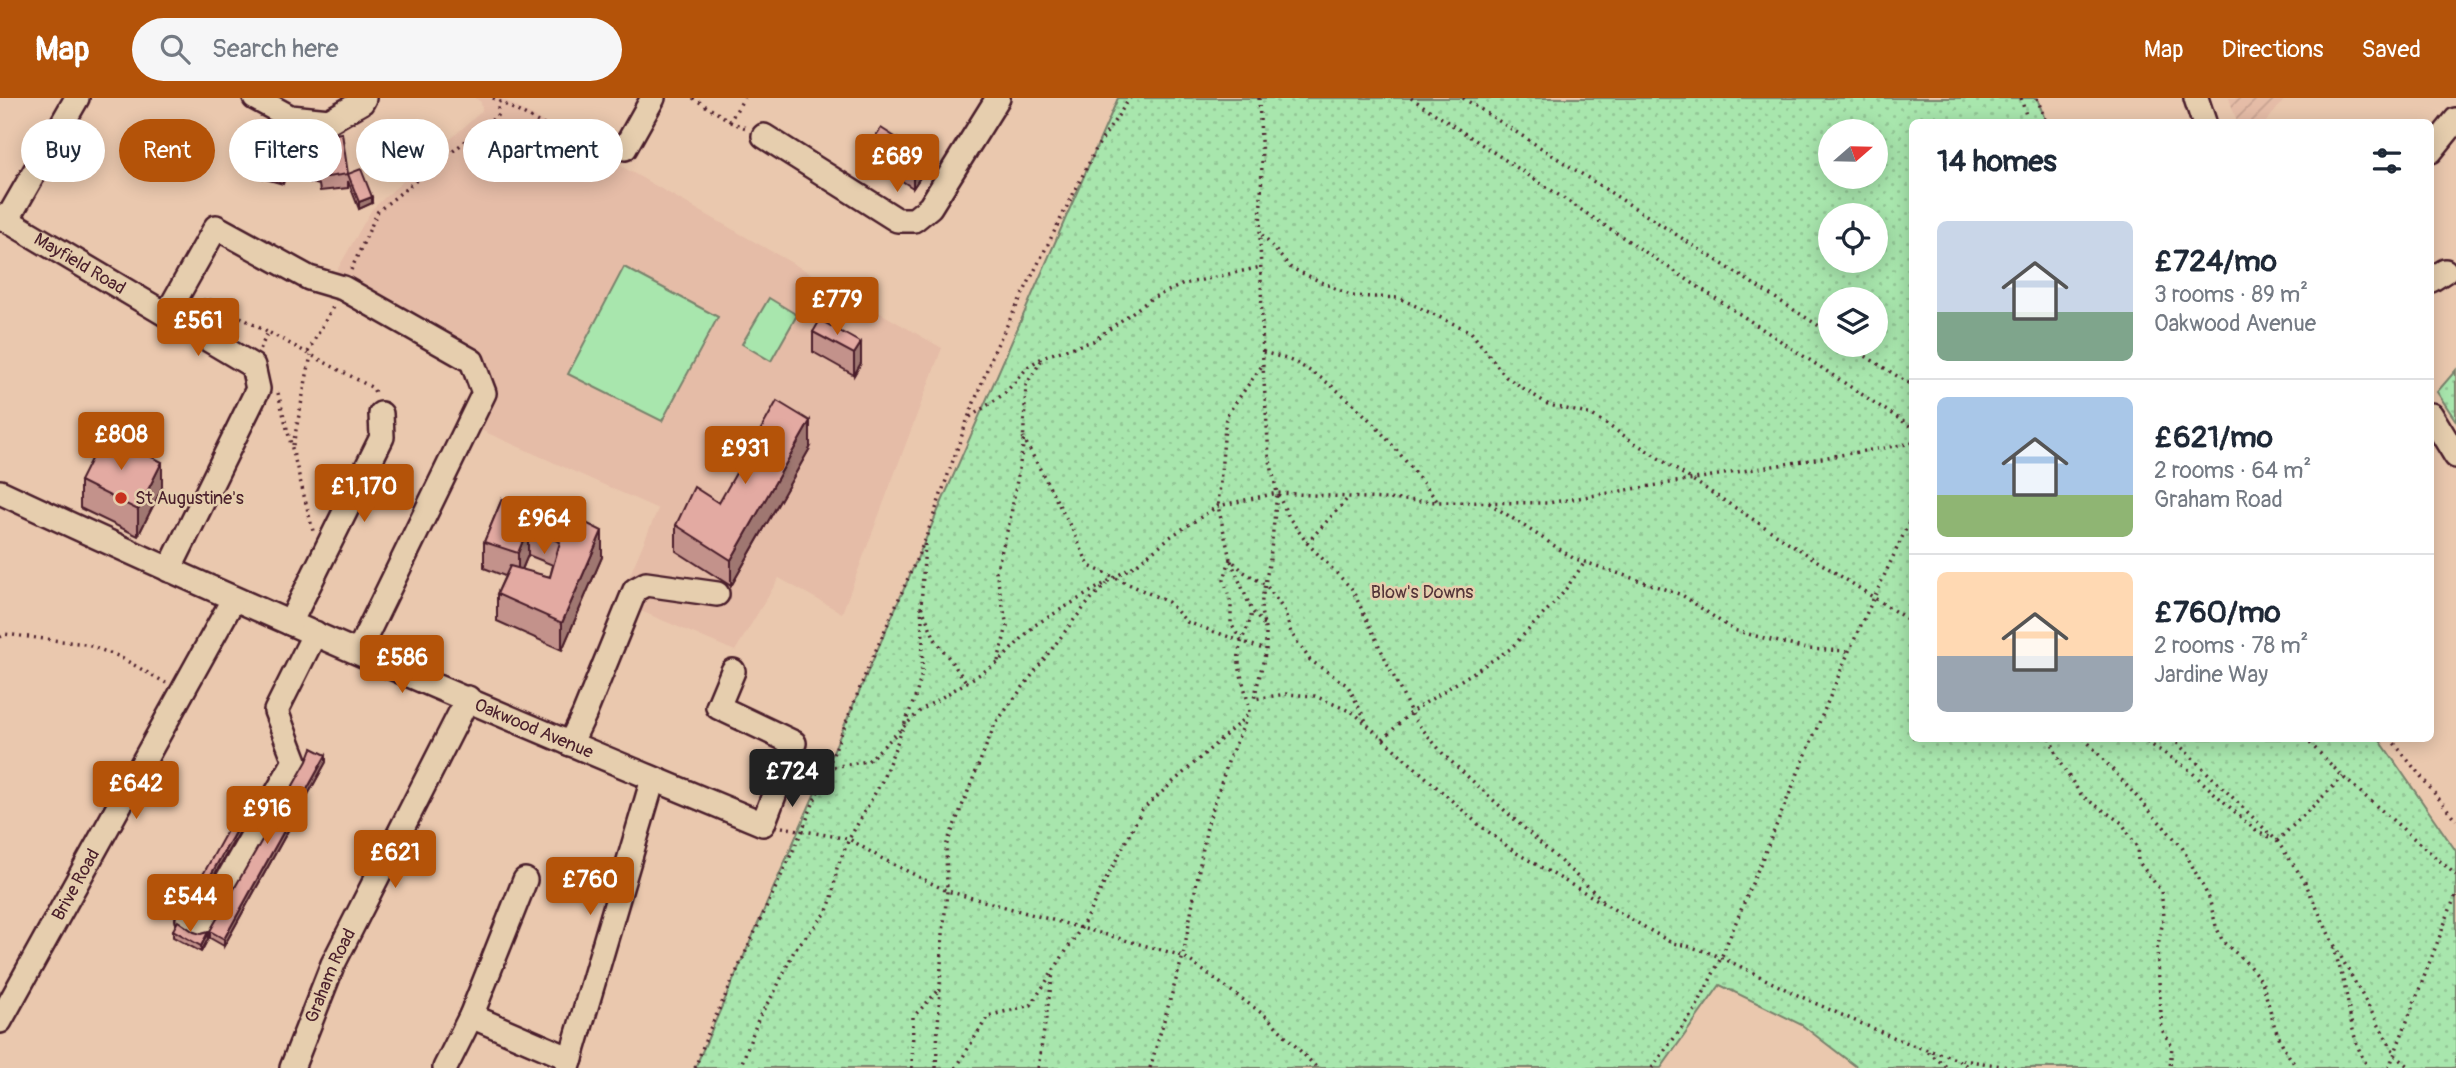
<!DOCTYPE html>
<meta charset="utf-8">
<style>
:root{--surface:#fff;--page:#f6f6f7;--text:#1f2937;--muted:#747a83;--line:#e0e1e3;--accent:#b45309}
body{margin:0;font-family:Pangolin,sans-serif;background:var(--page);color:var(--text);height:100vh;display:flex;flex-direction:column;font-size:26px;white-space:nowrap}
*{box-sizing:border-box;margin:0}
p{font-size:23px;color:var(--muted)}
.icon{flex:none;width:38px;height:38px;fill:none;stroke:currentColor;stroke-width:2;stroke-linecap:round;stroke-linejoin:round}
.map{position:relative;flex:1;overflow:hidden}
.drawer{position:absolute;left:1909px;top:21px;width:525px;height:623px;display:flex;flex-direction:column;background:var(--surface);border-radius:10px;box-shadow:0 4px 18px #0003}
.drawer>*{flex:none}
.top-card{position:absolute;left:21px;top:21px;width:665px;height:63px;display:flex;gap:14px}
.needle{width:46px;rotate:70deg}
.controls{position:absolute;left:1818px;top:21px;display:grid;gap:14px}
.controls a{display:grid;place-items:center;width:70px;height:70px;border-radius:50%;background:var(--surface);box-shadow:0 4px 18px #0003;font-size:35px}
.price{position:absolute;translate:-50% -60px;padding:0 16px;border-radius:7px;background:var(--accent);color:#fff;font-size:23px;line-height:46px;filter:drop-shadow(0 2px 4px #0008)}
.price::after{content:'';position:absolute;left:50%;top:42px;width:21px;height:16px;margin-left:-10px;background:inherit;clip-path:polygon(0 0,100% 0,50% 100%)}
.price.on{background:#222;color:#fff}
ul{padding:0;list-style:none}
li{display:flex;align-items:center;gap:21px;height:175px;padding:0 28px}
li+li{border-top:2px solid var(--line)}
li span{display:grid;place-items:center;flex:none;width:196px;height:140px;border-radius:10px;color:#555}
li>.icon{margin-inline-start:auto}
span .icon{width:84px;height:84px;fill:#fffc;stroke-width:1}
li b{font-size:30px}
h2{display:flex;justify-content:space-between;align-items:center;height:84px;padding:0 28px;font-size:30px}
.pill{padding:0 24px;border-radius:32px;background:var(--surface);box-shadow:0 4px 18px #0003;font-size:24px;line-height:63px}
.pill.on{background:var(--accent);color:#fff}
header{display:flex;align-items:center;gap:42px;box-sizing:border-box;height:98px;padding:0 35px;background:var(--accent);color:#fff}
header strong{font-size:33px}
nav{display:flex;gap:38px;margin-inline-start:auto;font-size:24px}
.search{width:490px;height:63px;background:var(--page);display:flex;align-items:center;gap:18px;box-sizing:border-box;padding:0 24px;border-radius:38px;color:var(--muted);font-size:26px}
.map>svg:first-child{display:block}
.built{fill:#e5bca7}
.industrial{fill:url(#industrial-furrows)}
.park{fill:url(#park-dots);stroke:#79826c;stroke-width:2;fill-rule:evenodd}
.pitch{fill:#a8e6ad;stroke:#79826c;stroke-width:2}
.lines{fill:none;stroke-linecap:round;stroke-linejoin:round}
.minor-casing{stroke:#4a1f2b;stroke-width:28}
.path{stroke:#4a1f2b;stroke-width:3.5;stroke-dasharray:2 5;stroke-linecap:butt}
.minor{stroke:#e6ceae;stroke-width:23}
.wall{fill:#c3928b;stroke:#4a1f2b;stroke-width:2;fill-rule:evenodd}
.shaded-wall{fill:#9f7771;stroke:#4a1f2b;stroke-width:2}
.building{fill:#e3aaa2;stroke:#4a1f2b;stroke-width:2}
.poi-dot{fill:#c8321e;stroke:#e6ceae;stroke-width:2.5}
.labels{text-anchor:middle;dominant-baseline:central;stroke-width:5;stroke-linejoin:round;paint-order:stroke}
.street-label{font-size:18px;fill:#4a1f2b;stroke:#e6ceae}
.poi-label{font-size:18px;fill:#4a1f2b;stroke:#e6ceae;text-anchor:start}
.park-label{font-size:18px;fill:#533338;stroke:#e6ceae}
</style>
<header>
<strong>Map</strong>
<div class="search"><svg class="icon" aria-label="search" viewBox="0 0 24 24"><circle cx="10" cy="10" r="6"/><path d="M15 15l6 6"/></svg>Search here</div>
<nav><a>Map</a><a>Directions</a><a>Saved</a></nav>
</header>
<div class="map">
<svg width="2456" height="970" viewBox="0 0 2456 970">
<defs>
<pattern id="industrial-furrows" width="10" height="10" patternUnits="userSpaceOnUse" patternTransform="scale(1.75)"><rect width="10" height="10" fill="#e5bca7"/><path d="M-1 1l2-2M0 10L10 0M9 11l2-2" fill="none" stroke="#c6a190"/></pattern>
<pattern id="park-dots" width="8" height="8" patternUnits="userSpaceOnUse" patternTransform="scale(1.75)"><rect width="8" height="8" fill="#a8e6ad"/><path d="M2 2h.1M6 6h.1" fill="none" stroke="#92c595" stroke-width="1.8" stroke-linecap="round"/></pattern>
</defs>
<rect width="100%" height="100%" fill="#eac8ae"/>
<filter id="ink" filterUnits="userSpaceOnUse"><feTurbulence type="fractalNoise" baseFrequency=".0143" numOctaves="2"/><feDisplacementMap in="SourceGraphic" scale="14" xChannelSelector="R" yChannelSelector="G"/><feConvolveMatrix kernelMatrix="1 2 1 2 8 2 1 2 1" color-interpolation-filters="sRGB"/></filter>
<g filter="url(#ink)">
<path class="built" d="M475 0H501L942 250 842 515 779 480 735 553 629 508 593 619 573 610 658 411 474 329 493 291 485 263 332 181 372 111 482 13 481 4Z"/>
<path class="industrial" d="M2229 0H2286L2266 24H2237Z"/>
<path class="park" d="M1118 0H2037L2046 24H1913V640L2379 641 2456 753V970H1858L1802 927 1720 887 1661 970H695ZM1876 33V79H1830V33ZM1876 117V163H1830V117ZM1830 201H1876V247H1830Z
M2456 272V323L2437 294Z"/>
<path class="pitch" d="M624 169 718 219 662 323 568 276Z
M769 200 797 217 771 263 742 246Z"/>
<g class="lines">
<defs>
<g id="minor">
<path d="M255 0 290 19 329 23 362 4 364 0"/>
<path d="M2196 0 2204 24"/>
<path d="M764 38 897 122H914L930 109 998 0"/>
<path d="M625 50 653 0"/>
<path d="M2431 53 2456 22"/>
<path id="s1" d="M0 118 253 268 258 291 169 472"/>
<path d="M7 122 77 0"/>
<path d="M2431 182 2445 173"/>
<path d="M167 216 216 129 309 180 343 190 472 263 484 295 358 554"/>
<path d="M2431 317 2456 358"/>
<path id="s2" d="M0 394C251 511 506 620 763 726L794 645 718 609 733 573"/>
<path d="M290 525 382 339 381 316"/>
<path d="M570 646 584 617 635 492 646 486 717 496"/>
<path d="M188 821 201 829 295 663 276 613 315 535"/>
<path d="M471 918 571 961"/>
<path id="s3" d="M0 923 233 502"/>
<path id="s4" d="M292 970 333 866 468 600"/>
<path d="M445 970 471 918 525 782"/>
<path d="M568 970 653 681"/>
</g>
</defs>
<use href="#minor" class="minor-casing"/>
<path class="path" d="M493 0 609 62
M693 0 730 23 744 0
M1259 0 1262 63 1260 136 1263 268 1269 358 1277 395 1270 461 1262 501 1261 513 1266 535V552L1254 601 1286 596 1315 598 1354 615 1478 726 1515 754 1672 845C1712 851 1746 872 1781 889 1824 910 1867 928 1910 946 1929 954 1954 956 1969 970
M1411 0 1913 330
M1463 0 1830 235
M2021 0 2028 24
M2037 0 2046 24
M730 24 746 30
M1262 137 1291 170 1352 198 1399 200 1471 234 1506 279 1549 307 1592 317 1913 525
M351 172 378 113 497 18 499 4
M196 203 210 202 267 234
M1848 247 1913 288
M260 251 268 234 373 290 376 297
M308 254 334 207
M1263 254C1273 257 1285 260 1294 264 1355 295 1397 352 1438 404
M1261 269 1226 318 1218 408 1230 461 1244 474 1266 487 1284 512 1291 535 1310 562 1348 588 1366 623
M278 295 313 433
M970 319 1004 296 1029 268 1045 258 1093 243 1152 200 1184 186 1261 169
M1023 339 1075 437 1089 468 1168 504 1187 524 1266 552
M293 347 311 257
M1278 397 1290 421 1307 445 1352 491 1414 621 1444 657 1604 803
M1489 405 1573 460 1682 497 1733 532 1806 551 1848 553
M1307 445 1349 399
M925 446 921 508 935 541 967 585
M1230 461 1224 482 1231 506V526L1241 542
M1231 463 1252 513 1264 527
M0 539 5 536 85 546 118 558 166 585
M998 563 1007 528 996 474 1010 422 1023 348 1026 287 1043 260
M2050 640 2060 665 2082 698 2122 725 2137 749 2138 763 2161 793 2164 818 2157 852 2162 932 2172 948 2170 970
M2084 640 2182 749 2209 800 2216 828 2223 844 2243 861 2262 883 2275 930 2285 952 2297 970
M2141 640 2187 670 2257 734 2272 740
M2172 640 2277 743 2304 782 2331 841 2396 958 2411 970
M2305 640 2343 679 2456 777
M2390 640 2456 722
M1383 641 1411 614 1510 551 1560 499 1585 464
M827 670 868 663 921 612 998 565 1035 527 1137 466 1170 439 1218 408 1277 395 1438 404 1548 405 1913 345
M782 729 849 741 881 760 947 793 1183 858 1267 919 1317 970
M2277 743 2343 679
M2333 849C2337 861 2341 873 2344 886 2351 915 2351 944 2369 970
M1928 954 1948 970
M1962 962 2016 970
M695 970 708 935 802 733 868 570 925 442 968 320 995 251 1097 49 1130 0
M740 970 759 919 775 893 795 851 826 815 832 800 837 770 849 741 882 683 916 597 922 575 923 541 921 508
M912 970 913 919 939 892
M936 970 942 847 947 793 946 748 995 626 1073 523 1092 500 1107 486
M956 970 988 918 1031 907 1081 830 1142 712 1249 616C1249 596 1237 575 1239 555 1240 540 1250 529 1252 513
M1038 970 1053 875
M1150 970 1183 858 1207 728 1230 658 1247 620
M1652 970 1695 912 1721 860 1849 553 1913 416
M2389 970 2456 796"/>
<use href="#minor" class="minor"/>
</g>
<path class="wall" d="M284 39 348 76 372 105 359 111 348 83V90L320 93 319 87 285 77 283 86 262 80V67Z
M869 48 925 72 913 90 869 62Z
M813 234 861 245V265L854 277 813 254Z
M810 350 731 488 676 453V427L719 405Z
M80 383 162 390 138 438 80 410Z
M502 401 602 459 562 552 497 523V496L505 478 484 470V444ZM528 457 553 467 550 479 522 472Z
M326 664 224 848 210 840V833Z
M251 713 196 809 190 807V800Z
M173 832 194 834 208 841 201 854 173 839Z"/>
<path class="shaded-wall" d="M925 58V72L913 90V76Z
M285 63V77L283 86V72Z
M372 99V105L359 111V104Z
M861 245V265L854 277V256Z
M810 323V350L731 488V462Z
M162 364V390L138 438V412Z
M528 430V457L518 481V455Z
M602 433V459L562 552V525Z
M326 657V664L224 848V841Z
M251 706V713L196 809V803Z
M208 834V841L201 854V848Z"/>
<path class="building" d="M881 30 925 58 913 76 869 48Z
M285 34 306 40 342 35 348 76 320 80 319 73 285 63 283 72 262 67 269 35 284 39Z
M361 71 372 99 359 104 348 76Z
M820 222 861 245 854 256 813 234Z
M777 303 810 323 731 462 676 427 694 389 719 405Z
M104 335 162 364 138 412 80 383Z
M502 401 531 416 538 401 602 433 562 525 497 496 510 468 550 479 560 444 528 430 518 455 484 444Z
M312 650 326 657 224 841 210 833 307 663Z
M244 702 251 706 196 803 190 800Z
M178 823 194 834 201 836 208 834 201 848 173 832Z"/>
</g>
<circle class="poi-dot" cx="121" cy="400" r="7"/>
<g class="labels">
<g class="street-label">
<text stroke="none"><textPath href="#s1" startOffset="93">Mayfield Road</textPath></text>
<text stroke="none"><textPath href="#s2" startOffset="584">Oakwood Avenue</textPath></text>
<text stroke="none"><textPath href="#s3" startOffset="156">Brive Road</textPath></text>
<text stroke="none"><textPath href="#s4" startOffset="100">Graham Road</textPath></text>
</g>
<g class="poi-label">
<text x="135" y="400">St Augustine's</text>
</g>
<g class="park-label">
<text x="1422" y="494">Blow's Downs</text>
</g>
</g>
</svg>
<div class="controls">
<a><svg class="needle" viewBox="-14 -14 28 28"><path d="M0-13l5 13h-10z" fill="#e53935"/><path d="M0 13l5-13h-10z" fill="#747a83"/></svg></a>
<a><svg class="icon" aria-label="locate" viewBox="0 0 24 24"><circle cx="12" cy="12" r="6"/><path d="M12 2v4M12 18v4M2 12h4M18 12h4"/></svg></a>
<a><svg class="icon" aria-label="layers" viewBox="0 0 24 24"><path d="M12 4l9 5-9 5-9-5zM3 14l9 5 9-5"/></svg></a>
</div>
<b class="price" style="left:897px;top:96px">£689</b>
<b class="price" style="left:837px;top:239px">£779</b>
<b class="price" style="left:198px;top:260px">£561</b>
<b class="price" style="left:121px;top:374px">£808</b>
<b class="price" style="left:745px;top:388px">£931</b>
<b class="price" style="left:364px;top:426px">£1,170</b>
<b class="price" style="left:544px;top:458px">£964</b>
<b class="price" style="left:402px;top:597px">£586</b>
<b class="price on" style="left:792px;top:711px">£724</b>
<b class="price" style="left:136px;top:723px">£642</b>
<b class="price" style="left:267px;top:748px">£916</b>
<b class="price" style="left:395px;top:792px">£621</b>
<b class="price" style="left:590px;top:819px">£760</b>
<b class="price" style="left:190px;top:836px">£544</b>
<div class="top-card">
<a class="pill">Buy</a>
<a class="pill on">Rent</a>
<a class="pill">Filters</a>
<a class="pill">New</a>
<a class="pill">Apartment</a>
</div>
<section class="drawer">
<h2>14 homes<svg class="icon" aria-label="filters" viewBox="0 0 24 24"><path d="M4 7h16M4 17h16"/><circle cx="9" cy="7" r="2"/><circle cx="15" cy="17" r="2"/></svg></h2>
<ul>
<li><span style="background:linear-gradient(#c9d6e8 65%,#7fa58c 0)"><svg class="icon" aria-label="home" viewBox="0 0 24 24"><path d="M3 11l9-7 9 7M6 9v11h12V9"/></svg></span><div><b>£724/mo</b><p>3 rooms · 89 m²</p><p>Oakwood Avenue</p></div></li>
<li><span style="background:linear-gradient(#a9c7e8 70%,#8fb573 0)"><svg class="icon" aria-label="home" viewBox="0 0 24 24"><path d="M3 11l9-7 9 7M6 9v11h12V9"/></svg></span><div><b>£621/mo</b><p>2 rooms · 64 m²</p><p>Graham Road</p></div></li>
<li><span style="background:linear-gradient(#ffd9b3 60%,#9aa5b1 0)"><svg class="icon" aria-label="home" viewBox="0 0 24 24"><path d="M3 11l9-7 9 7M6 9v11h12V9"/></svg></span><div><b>£760/mo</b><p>2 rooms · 78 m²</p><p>Jardine Way</p></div></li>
</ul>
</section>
</div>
